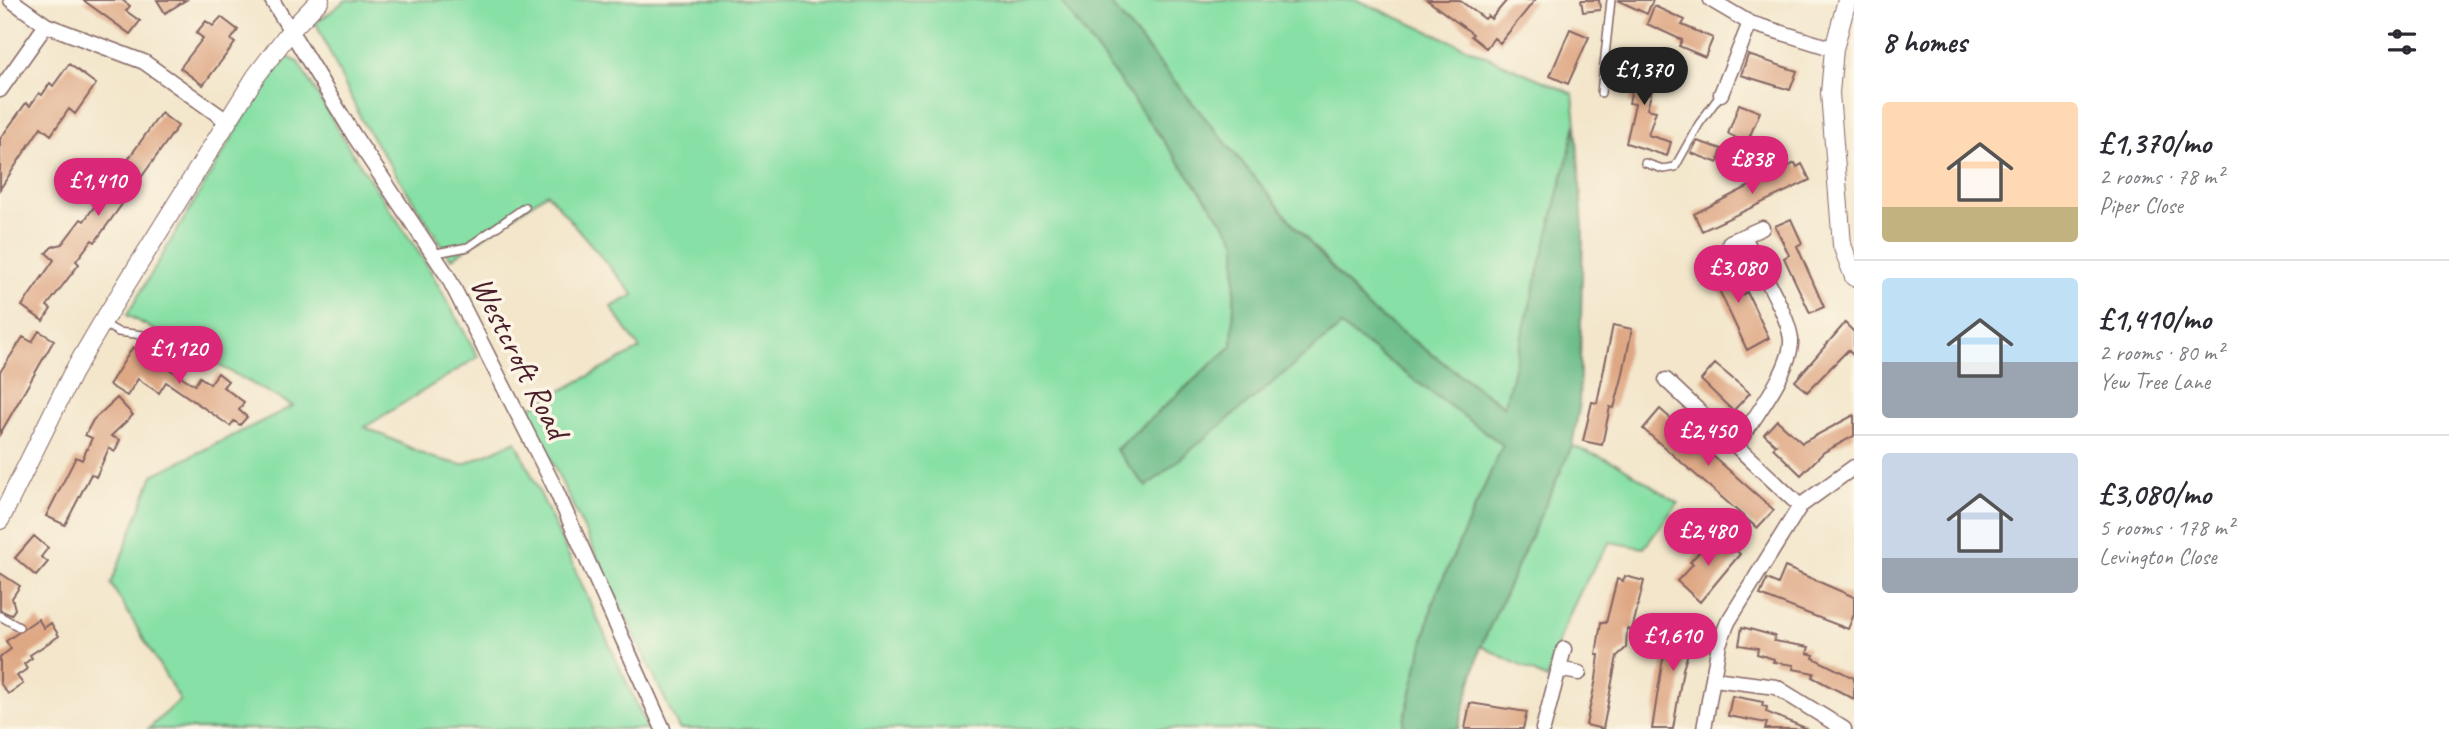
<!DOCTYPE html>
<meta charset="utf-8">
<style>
:root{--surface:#fff;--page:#f7f7f7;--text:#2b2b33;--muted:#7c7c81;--line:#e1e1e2;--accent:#db2777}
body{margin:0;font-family:Caveat,sans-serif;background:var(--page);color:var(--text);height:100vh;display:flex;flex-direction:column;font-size:26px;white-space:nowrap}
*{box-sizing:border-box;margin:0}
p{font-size:23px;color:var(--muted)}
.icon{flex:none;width:38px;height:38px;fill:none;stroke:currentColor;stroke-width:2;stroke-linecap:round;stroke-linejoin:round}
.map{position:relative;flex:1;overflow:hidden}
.details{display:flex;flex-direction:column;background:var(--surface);width:595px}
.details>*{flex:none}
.price{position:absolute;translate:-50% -60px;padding:0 16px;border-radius:24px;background:var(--accent);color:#fff;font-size:23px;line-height:46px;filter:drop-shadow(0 2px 4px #0008)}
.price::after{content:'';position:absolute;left:50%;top:42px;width:21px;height:16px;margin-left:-10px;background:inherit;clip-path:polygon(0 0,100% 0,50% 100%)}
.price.current{background:#222;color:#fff}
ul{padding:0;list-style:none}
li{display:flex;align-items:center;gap:21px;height:175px;padding:0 28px}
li+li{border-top:2px solid var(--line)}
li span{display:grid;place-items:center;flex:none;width:196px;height:140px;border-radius:7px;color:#555}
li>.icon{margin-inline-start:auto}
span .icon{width:84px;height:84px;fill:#fffc;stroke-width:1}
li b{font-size:30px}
h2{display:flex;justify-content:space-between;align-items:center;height:84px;padding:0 28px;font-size:30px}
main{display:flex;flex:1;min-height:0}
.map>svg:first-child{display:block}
.green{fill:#87e0a5;stroke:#688068;stroke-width:2}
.forest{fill:#6dbe8a;stroke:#5c6e5a;stroke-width:2}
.building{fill:#dfa885}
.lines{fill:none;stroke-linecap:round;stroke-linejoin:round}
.service-casing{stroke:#856563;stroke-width:10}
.minor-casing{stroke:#856563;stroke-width:17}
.tertiary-casing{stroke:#856563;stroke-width:20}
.service{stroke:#fff;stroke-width:7}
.minor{stroke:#fff;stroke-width:14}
.tertiary{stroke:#fff;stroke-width:18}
.labels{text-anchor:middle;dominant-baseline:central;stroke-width:7;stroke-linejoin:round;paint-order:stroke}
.street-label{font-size:33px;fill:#4a1f2b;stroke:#fcf5e5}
</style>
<main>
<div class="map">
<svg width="1854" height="729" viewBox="0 0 1854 729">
<rect width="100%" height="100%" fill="#fcf5e5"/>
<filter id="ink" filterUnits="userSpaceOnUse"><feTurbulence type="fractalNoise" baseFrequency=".0143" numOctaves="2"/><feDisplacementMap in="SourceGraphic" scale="14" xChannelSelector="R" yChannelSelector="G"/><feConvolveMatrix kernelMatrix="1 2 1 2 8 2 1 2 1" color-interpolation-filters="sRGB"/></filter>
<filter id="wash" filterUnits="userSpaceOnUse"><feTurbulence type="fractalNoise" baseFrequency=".00686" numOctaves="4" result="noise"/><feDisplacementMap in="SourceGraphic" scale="28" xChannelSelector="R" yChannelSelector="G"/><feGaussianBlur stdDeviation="1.57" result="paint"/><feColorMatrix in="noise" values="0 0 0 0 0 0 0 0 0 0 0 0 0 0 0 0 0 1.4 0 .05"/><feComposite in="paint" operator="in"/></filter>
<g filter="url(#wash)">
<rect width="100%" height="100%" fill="#f3e6cb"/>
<path class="green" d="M346 0H1060L1237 241 1232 346 1116 449 1146 486 1341 326 1503 445 1434 599 1402 729H679L527 409 640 349 611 307 634 295 547 193 451 259 363 123 316 23Z
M1107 0H1357L1573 94 1576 125 1505 407 1367 307 1295 226Z
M288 57 298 62 351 151 427 265 478 357 365 427 430 457 462 465 516 441 648 729H148L180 700 111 584 153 475 293 406 127 315 257 96Z
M1572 446 1616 463 1678 503 1644 548 1610 542C1581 584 1560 631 1547 679L1481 646Z"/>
<path class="forest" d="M1060 0H1107L1295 226 1367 307 1504 407 1576 125 1583 229 1579 408 1572 446 1481 646 1458 729H1402L1434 599 1503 445 1341 326 1146 487 1116 450 1232 346 1237 241Z"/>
<g id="blocks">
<path class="building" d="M83 0H122L130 6 126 11 140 21 130 34Z
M157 0H186L165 13Z
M1427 0H1459L1485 19 1488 16 1491 19 1507 0H1535L1500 43 1494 38 1486 48 1471 36 1473 34Z
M1581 0H1599L1600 10 1583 12Z
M1617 0H1653L1647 14Z
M1654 6 1685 20 1682 25 1713 38 1705 57 1679 46 1682 40 1647 24Z
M221 17 238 30 231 40 235 43 203 85 180 68 203 38 196 33 206 21 213 26Z
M1570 29 1589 37 1568 84 1550 76Z
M1636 50 1655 56 1650 74 1656 76 1647 109 1656 111 1648 135 1671 142 1667 156 1626 143 1635 104 1629 103 1636 69 1630 68Z
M1748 55 1797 71 1790 90 1741 75Z
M69 64 96 84 75 114 69 109 51 135 41 127 0 189V139L26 103 30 106 39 93 42 95 50 83 53 86Z
M1739 104 1760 112 1747 143 1728 134Z
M161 113 178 126 95 242 92 240 76 261 79 264 47 306 51 309 43 321 22 306 54 260 46 253 52 247 62 244 81 219 84 221Z
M1697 141 1722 149 1718 163 1691 153Z
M1795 163 1797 167 1802 164 1810 180 1702 231 1694 214Z
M1791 219 1802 243 1797 246 1824 307 1810 313 1784 258 1789 255 1775 226Z
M1725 257 1742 295 1747 292 1769 338 1747 350 1707 264Z
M1845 323 1854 332V356L1848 350 1807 392 1795 381Z
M1613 325 1632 329 1622 378 1614 408 1610 407 1602 445 1583 441 1592 402 1597 403Z
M39 331 54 340 0 434V372L23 337 32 342Z
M133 347 195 385 200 377 210 384 218 373 228 381 223 387 244 402 239 410 247 417 240 425 234 421 230 426 166 382 159 393 138 379 127 396 109 385Z
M1715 364 1750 393 1733 411 1701 380Z
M117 398 133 415 111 436 120 440 115 451 109 448 96 477 91 474 65 525 46 516 76 457 82 460 92 438 85 435 93 420Z
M1660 409 1774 510 1757 528 1643 429Z
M1854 415V436L1824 452 1801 475 1773 448 1776 445 1764 434 1777 420 1802 443Z
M1720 535 1740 554 1700 602 1677 581 1693 564 1690 562 1701 550 1704 553Z
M34 536 48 548 41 557 48 562 36 576 15 558Z
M1785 567 1854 597V614L1848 629 1760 595 1767 579 1778 584Z
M0 573 20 586 12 598 15 609 11 615 0 610Z
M1625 576 1644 581 1632 630 1627 629 1626 648 1617 656 1603 729 1586 725 1596 679 1599 655H1596L1601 622 1606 623 1617 579 1623 581Z
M1675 617 1698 622 1683 669 1673 729H1652L1662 664Z
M38 619 44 628 51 623 59 636 30 655 32 658 24 664 27 669 17 676 23 684 8 694 0 683V657L11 649 6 641Z
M1742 627 1775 636 1774 641 1809 647 1807 653 1814 655 1813 658 1854 678V699L1812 677 1814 673 1793 669 1794 665 1773 662 1774 659 1757 654 1758 648 1739 645Z
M1732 696 1763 702 1762 706 1767 707 1766 712 1808 729H1765L1767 723 1728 716Z
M1470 703 1527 712 1523 729H1465Z"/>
</g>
</g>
<g filter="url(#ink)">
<use href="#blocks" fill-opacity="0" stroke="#856563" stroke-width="2"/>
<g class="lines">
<defs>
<path id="service" d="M1601 93 1611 0
M1645 163 1663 169 1675 167 1699 124 1721 94
M431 254 468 247 525 207
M102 323 118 332 143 335 173 354
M0 616 19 627"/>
<path id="minor" d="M11 0 46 25 144 62 227 121
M272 0 353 134 447 275 554 486 663 729
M1711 0 1750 23 1834 49
M0 90 46 25
M1721 94 1750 23
M1730 242 1762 228
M1666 380 1800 506
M1736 446C1752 420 1792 370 1791 340 1789 315 1756 261 1744 237
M1558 669 1579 673
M1714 679 1776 687 1844 729
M1543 729 1564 649
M1704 729 1719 644 1728 622 1800 506 1854 467"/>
<path id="tertiary" d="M1847 0 1834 49 1830 93 1842 245 1854 277
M0 520 72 374 102 323 256 76 291 30 320 0"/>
</defs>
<use href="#service" class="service-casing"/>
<use href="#minor" class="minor-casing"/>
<use href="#tertiary" class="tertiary-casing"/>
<use href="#service" class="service"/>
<use href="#minor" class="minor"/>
<use href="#tertiary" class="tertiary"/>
</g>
</g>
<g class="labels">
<g class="street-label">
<text transform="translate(520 357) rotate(63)">Westcroft Road</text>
</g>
</g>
</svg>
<b class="price current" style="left:1644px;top:107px">£1,370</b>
<b class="price" style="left:1752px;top:196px">£838</b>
<b class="price" style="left:98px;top:218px">£1,410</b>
<b class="price" style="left:1738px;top:305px">£3,080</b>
<b class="price" style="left:179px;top:386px">£1,120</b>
<b class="price" style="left:1708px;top:468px">£2,450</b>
<b class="price" style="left:1708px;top:568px">£2,480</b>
<b class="price" style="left:1673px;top:673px">£1,610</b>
</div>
<section class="details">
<h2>8 homes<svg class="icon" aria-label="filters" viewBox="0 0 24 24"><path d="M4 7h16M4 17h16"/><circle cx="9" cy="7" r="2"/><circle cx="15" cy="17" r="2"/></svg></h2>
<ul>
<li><span style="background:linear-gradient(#ffd9b3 75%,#c2b280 0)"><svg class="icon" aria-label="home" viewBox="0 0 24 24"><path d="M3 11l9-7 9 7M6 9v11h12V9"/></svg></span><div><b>£1,370/mo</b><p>2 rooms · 78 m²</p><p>Piper Close</p></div></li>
<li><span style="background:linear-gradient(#bfe0f5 60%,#9aa5b1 0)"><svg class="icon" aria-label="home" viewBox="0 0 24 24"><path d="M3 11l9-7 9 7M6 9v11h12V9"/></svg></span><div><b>£1,410/mo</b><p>2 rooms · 80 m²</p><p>Yew Tree Lane</p></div></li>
<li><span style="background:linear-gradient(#c9d6e8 75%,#9aa5b1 0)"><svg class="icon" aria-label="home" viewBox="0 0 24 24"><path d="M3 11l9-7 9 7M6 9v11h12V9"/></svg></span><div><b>£3,080/mo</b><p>5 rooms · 178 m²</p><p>Levington Close</p></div></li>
</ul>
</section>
</main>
